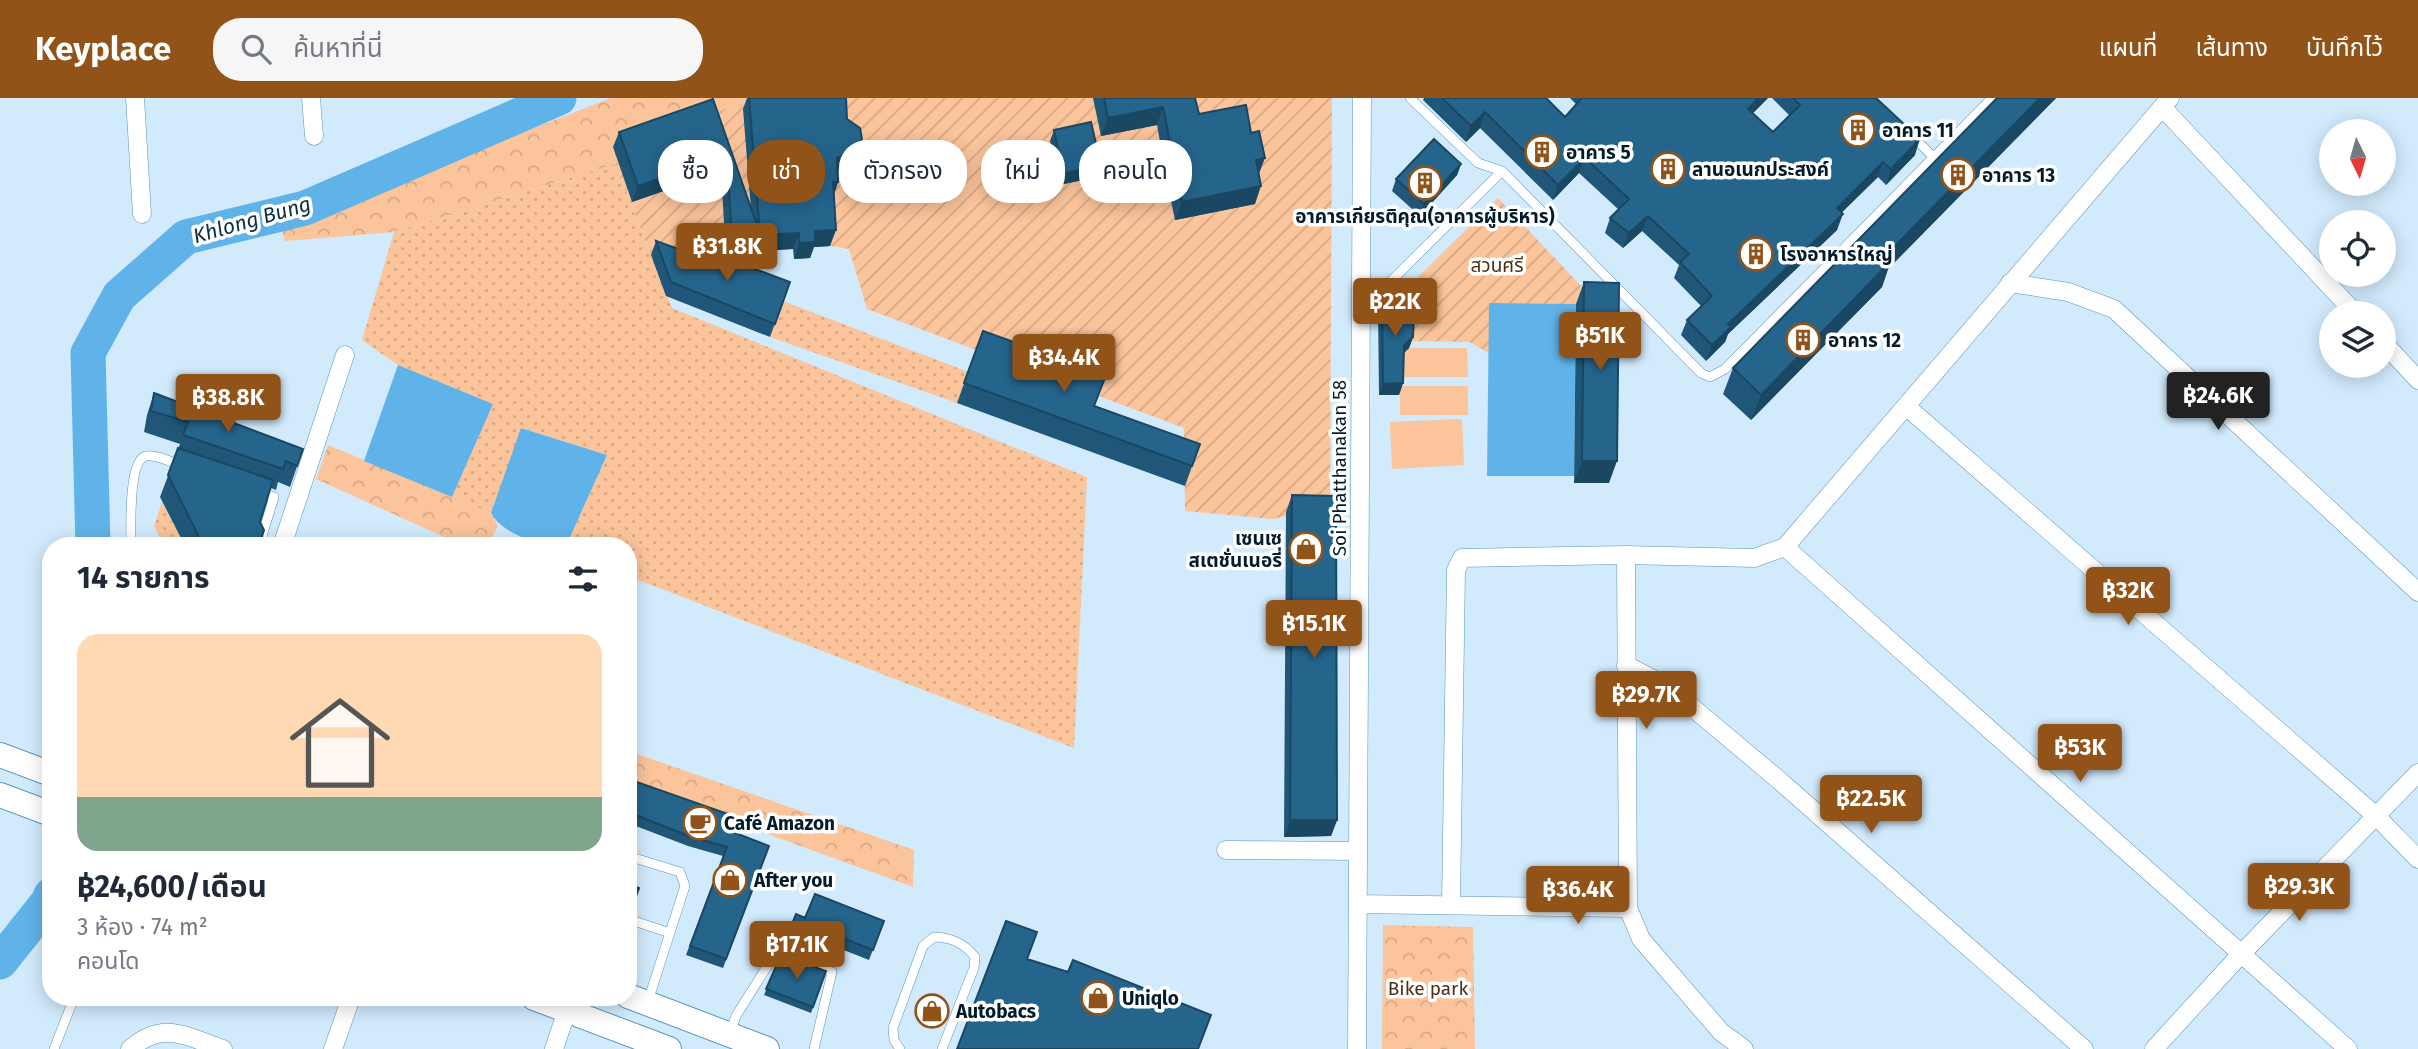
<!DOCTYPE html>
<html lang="th">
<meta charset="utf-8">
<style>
:root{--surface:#fff;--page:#f6f6f7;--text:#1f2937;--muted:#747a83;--line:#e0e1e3;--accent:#915318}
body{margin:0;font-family:"Fira Sans","Noto Sans Thai",sans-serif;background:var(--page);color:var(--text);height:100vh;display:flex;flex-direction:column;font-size:26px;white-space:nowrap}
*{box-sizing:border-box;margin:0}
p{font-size:23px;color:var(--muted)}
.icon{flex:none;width:38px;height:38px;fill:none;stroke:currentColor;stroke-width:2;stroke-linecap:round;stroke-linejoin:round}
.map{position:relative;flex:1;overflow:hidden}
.side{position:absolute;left:42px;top:439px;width:595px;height:469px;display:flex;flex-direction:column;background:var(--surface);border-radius:28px;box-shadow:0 4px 18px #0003}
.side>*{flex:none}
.top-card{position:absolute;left:658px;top:42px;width:665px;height:63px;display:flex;gap:14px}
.needle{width:46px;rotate:175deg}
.buttons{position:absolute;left:2319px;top:21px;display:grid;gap:14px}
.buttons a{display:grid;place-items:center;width:77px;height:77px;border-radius:50%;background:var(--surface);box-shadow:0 4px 18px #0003;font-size:35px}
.price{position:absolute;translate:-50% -60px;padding:0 16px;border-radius:7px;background:var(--accent);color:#fff;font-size:23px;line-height:46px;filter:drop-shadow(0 2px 4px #0008)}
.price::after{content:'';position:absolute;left:50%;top:42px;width:21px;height:16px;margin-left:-10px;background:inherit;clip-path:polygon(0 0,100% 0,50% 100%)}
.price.on{background:#222;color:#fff}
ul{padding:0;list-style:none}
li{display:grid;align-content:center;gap:14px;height:371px;padding:0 35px}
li+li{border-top:2px solid var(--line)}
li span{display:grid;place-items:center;height:217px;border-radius:21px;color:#555}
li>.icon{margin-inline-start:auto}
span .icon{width:126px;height:126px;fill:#fffc;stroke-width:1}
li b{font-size:30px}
h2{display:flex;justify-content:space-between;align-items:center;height:84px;padding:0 35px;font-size:30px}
.pill{padding:0 24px;border-radius:28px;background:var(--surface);box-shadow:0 4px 18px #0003;font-size:24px;line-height:63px}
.pill.on{background:var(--accent);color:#fff}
header{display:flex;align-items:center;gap:42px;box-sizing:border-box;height:98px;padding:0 35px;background:var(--accent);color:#fff}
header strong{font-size:33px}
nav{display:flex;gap:38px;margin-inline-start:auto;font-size:24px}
.search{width:490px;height:63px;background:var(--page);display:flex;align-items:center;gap:18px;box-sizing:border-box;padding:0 24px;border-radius:28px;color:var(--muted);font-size:26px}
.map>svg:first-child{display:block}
.grass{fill:url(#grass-dots)}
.forest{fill:url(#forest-crowns)}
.garden{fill:url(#garden-furrows)}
.pitch{fill:#fbc49b}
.water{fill:#60b3e8}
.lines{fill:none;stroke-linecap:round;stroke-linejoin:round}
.river{stroke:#60b3e8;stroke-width:35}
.lane-casing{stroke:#5695bf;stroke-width:10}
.street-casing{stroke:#5695bf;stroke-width:19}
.secondary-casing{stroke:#5695bf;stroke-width:26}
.lane{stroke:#fff;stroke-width:9}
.street{stroke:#fff;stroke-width:18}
.secondary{stroke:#fff;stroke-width:24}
.wall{fill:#205778}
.shaded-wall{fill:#1a4762}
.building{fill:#25658c;stroke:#1a4762;stroke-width:2}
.labels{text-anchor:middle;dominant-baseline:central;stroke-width:7;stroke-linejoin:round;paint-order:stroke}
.poi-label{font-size:19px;font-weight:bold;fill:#021c2c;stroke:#fff;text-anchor:start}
.park-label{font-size:19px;fill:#4c2f16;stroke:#fff}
.street-label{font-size:19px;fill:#021c2c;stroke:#fff}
.water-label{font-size:21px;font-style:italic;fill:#0b3046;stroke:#fff}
</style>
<header>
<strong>Keyplace</strong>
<div class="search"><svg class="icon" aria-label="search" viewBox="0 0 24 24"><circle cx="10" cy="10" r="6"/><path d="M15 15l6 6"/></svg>ค้นหาที่นี่</div>
<nav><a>แผนที่</a><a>เส้นทาง</a><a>บันทึกไว้</a></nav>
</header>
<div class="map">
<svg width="2418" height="951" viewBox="0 0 2418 951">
<defs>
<pattern id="grass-dots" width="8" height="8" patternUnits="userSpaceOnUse" patternTransform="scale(1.75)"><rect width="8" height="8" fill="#fbc49b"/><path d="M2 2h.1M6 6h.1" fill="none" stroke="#d6a886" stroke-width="1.8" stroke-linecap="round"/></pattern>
<pattern id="forest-crowns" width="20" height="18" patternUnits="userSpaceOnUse" patternTransform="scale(1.75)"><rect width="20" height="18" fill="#fbc49b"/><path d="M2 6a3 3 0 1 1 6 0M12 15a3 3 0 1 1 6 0" fill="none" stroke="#d6a886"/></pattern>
<pattern id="garden-furrows" width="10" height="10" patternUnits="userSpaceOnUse" patternTransform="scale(1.75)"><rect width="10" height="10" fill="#fbc49b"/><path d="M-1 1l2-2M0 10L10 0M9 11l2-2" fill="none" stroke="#d6a886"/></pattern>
</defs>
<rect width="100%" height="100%" fill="#d1eafc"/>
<path class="grass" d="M615 66 672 210 1087 379 1074 650 628 478V448H566L607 357 522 330 491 415 452 399 493 306 398 267 362 242 394 134Z
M783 203 968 274 957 305 770 239Z
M162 404 185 448H164L154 428Z"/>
<path class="forest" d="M611 0H746L615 66 394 134 285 143 281 129Z
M328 347 491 415 498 428 487 448H451L453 443 316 381Z
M628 653 914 752 913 789 628 685Z
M1383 827 1473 829 1475 951H1382Z"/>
<path class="garden" d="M746 0H1332L1330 409 1273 421 1185 413 1184 330 867 211 849 151 830 148 651 157 615 66Z
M1498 100 1603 211 1490 256 1470 244 1408 243 1400 197Z"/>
<path class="pitch" d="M1400 250H1467L1468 279H1400Z
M1400 288H1468V317H1400Z
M1462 321 1464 367 1392 371 1390 324Z"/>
<path class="water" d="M1489 205 1576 206 1574 378H1487Z
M398 267 493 306 452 399 364 363Z
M521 330 607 357 566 448C541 448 503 437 491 415Z"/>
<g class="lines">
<path class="river" d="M93 448 88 255 119 198 186 139 305 110 559 0
M0 864 48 804 51 797"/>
<defs>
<path id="lane" d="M1410 0 1478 65 1502 73 1701 275 1710 279 1725 271 1992 0
M1911 36 1935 61
M1361 188 1387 187 1502 73
M131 448C131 432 128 362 146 358 157 356 173 365 184 369
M259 448 274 399 260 394
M628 758 680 774 685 788 648 903
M628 821 670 835
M730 935 736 918 776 854 832 874 814 951
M54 951 74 900
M900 951 894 942 893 930 923 848 934 839C950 839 965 846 975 859L974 870 942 951"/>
<path id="street" d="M135 0 142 116
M311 0 314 38
M2162 9 2355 215
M2010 185 2068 194 2114 211 2418 494
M2384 245 2418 282
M1907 309 2376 718 2418 761
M282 448 345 257
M1785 449 2348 951
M1626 457 1628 810
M1626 567 1668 589 1780 683 2084 951
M1226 752 1358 753
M1358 806 1628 810 1641 841 1721 934 1744 951
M1451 807 1456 472 1462 460 1626 457 1754 460 1785 449 2170 0
M130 951C163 922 185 938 223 951
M333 951 351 900
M554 951 567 912
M1357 951 1362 0
M2154 951 2241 856 2418 675"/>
<path id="secondary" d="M0 657 51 676
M0 697 51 716
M628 898 767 951
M534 900 669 951"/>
</defs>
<use href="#lane" class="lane-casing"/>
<use href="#street" class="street-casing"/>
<use href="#secondary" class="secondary-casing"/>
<use href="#lane" class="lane"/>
<use href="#street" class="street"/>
<use href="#secondary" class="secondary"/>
</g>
<path class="wall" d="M747 0H846L847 21 856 57 851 66 838 72V84L834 97 830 148 814 149 810 160 794 161 793 151 736 154 725 142 721 73 632 104 613 49 619 34 713 1 751 111 743 11Z
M1093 0H1195L1199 16 1259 76 1255 106 1175 122 1170 98 1145 99 1141 78 1148 60 1161 57 1162 55 1157 27 1101 38Z
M1424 0H1546L1565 19 1576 6 1570 0H1768L1753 15 1773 34 1790 18 1772 0H1876L1915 57 1886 87 1878 79 1841 115 1837 132 1728 236 1725 244 1706 263 1681 237 1687 222 1701 208 1674 180 1679 167 1642 133 1623 150 1605 135 1610 120 1619 112 1579 75 1553 102 1480 30 1466 44 1423 2Z
M1997 0H2056L1888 171 1882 189 1751 322 1723 296 1733 270Z
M1054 32 1101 67 1097 79 1059 87 1050 43Z
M1461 66 1457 77 1420 118 1392 93 1396 81Z
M656 143 723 167 790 184 770 239 666 198 651 157Z
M1584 184 1609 385H1574L1576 206Z
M1382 200 1406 215 1413 239 1409 250 1404 255 1403 285 1399 297H1379L1378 211Z
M983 233 1094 308 1200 346 1185 388 957 305Z
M154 295 303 351 290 389 278 384 276 392 271 390 260 424 259 448H185L160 399 180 346 144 334 147 317Z
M1292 397 1337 722 1331 738 1284 739 1286 414Z
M628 681 725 732 769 748 723 870 686 857 723 758 688 748 628 725Z
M796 816 805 820 884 823 869 862 836 849 830 866 783 849Z
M781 857 826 873 811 915 764 897Z"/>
<path class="shaded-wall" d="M1758 0H1768L1742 26 1748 11Z
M2040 0H2056L1888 171 1882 189 1751 322 1761 297 1886 157Z
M1163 9 1157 27 1101 38 1108 20Z
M1485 14 1480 30 1466 44 1471 28Z
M862 41 856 57 851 66 831 75 837 60Z
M1920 41 1915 57 1886 87 1891 71Z
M727 58 721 73 632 104 638 88Z
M1265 60 1258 78 1256 62Z
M1585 60 1579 75 1553 102 1558 87Z
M1883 64 1878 79 1831 125 1837 110Z
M1461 66 1457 77 1420 118 1424 106Z
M1101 67 1097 79 1059 87 1063 76Z
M1177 80 1170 98 1145 99 1152 81Z
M833 84H838L833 99Z
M1261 88 1255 106 1175 122 1182 104Z
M1843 116 1837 132 1728 236 1725 244 1706 263 1712 247 1728 226Z
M1648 118 1642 133 1623 150 1629 135Z
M836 132 830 148 814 149 810 160 794 161 799 145 815 133Z
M799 135 793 151 736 154 741 138Z
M1413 239 1409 250 1400 258 1404 247Z
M1403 285 1399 297H1379L1383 286Z
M1582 363H1617L1609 385H1574Z
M1290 722H1337L1331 738 1284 739Z"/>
<path class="building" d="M749 0H846L847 21 860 30 862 41 856 51 837 60 838 84H833L836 132 815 133V144L799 145V135L741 138 731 126 727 58 638 88 619 34 713 1 760 136Z
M1104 0H1195L1199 16 1246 7 1251 35 1259 33 1265 60 1256 62 1261 88 1182 104 1177 80 1152 81 1148 60 1165 57 1164 50 1171 49 1163 9 1108 20Z
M1442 0H1546L1565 19 1582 0H1758L1748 11 1773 34 1800 7 1793 0H1876L1920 41 1891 71 1883 64 1837 110 1843 116 1728 226 1731 229 1712 247 1687 222 1712 198 1680 164 1689 156 1648 118 1629 135 1610 120 1629 101 1585 60 1558 87 1485 14 1471 28Z
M1997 0H2040L1886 157 1891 163 1761 297 1733 270Z
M1091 24 1101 67 1063 76 1054 32Z
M1434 41 1461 66 1424 106 1396 81Z
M656 143 723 167 725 160 790 184 775 226 671 184Z
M1584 184 1619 185 1617 363H1582Z
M1405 199 1406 215 1414 216 1413 239 1404 247 1403 285 1383 286 1382 200Z
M983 233 1106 277 1094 308 1200 346 1192 368 964 285Z
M154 295 303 351 297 368 286 363 283 371 183 337 188 324 151 313Z
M178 350 273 382 260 424 264 432 259 448H195L198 437 168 377Z
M1292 397 1336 398 1337 722H1290Z
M628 681 731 717 725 731 769 748 726 861 690 848 727 749 691 739 628 714Z
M628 786 639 790 632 809 628 810Z
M815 796 884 823 873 852 840 839 833 856 787 839 796 816 805 820Z
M1006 823 1037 834 1027 861 1068 874 1073 862 1211 917 1198 951H957Z
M781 857 826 873 813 909 766 891Z"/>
<defs>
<symbol id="building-ring" viewBox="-11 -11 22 22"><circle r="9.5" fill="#fff" stroke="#915318" stroke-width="1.5"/><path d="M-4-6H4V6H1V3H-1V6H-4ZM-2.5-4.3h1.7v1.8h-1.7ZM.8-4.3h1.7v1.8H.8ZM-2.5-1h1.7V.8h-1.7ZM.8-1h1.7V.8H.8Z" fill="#915318"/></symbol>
<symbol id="shop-ring" viewBox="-11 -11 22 22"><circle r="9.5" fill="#fff" stroke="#915318" stroke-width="1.5"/><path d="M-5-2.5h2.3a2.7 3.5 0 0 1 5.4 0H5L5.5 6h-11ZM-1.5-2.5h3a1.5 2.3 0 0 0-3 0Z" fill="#915318"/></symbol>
<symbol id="cafe-ring" viewBox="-11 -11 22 22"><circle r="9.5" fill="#fff" stroke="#915318" stroke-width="1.5"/><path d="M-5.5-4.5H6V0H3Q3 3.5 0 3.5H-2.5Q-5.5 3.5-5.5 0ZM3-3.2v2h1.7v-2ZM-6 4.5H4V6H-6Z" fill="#915318"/></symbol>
</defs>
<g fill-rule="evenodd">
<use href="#building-ring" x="1839" y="13" width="38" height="38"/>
<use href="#building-ring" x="1523" y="35" width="38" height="38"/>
<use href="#building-ring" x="1649" y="52" width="38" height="38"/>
<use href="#building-ring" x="1939" y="58" width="38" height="38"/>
<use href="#building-ring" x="1406" y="66" width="38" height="38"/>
<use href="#building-ring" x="1737" y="137" width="38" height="38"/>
<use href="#building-ring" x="1784" y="223" width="38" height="38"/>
<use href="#shop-ring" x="1287" y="432" width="38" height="38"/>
<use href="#cafe-ring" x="681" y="706" width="38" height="38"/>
<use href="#shop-ring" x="711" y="763" width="38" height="38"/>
<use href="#shop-ring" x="1079" y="881" width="38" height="38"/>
<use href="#shop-ring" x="913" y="894" width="38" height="38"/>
</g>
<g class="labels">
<g class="poi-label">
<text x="1882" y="32">อาคาร 11</text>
<text x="1566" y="54">อาคาร 5</text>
<text x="1692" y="71">ลานอเนกประสงค์</text>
<text x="1982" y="77">อาคาร 13</text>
<text x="1425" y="118" text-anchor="middle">อาคารเกียรติคุณ(อาคารผู้บริหาร)</text>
<text x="1780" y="156">โรงอาหารใหญ่</text>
<text x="1828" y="242">อาคาร 12</text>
<text x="1282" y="440" text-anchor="end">เซนเซ<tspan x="1282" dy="22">สเตชั่นเนอรี่</tspan></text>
<text x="724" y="725">Café Amazon</text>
<text x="754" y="782">After you</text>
<text x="1122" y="900">Uniqlo</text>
<text x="956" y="913">Autobacs</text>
</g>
<g class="park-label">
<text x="1497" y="167">สวนศรี</text>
<text x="1428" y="890">Bike park</text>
</g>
<g class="street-label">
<text transform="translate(1339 370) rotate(-90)">Soi Phatthanakan 58</text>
</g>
<g class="water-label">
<text transform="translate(252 122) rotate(-16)">Khlong Bung</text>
</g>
</g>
</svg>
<div class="buttons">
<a><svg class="needle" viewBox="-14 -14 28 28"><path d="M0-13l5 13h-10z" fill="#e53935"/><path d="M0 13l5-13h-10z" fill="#747a83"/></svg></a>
<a><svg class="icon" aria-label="locate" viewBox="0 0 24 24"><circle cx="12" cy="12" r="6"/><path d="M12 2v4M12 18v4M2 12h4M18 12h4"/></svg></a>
<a><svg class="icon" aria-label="layers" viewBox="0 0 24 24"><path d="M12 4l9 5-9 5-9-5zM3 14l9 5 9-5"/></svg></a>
</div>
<b class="price" style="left:727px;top:185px">฿31.8K</b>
<b class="price" style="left:1395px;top:240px">฿22K</b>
<b class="price" style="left:1600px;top:274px">฿51K</b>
<b class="price" style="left:1064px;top:296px">฿34.4K</b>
<b class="price on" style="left:2218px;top:334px">฿24.6K</b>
<b class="price" style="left:228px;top:336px">฿38.8K</b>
<b class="price" style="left:2128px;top:529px">฿32K</b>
<b class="price" style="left:1314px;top:562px">฿15.1K</b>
<b class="price" style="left:1646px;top:633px">฿29.7K</b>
<b class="price" style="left:2080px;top:686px">฿53K</b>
<b class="price" style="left:1871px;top:737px">฿22.5K</b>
<b class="price" style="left:2299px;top:825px">฿29.3K</b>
<b class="price" style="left:1578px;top:828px">฿36.4K</b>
<b class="price" style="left:797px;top:883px">฿17.1K</b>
<div class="top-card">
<a class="pill">ซื้อ</a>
<a class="pill on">เช่า</a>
<a class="pill">ตัวกรอง</a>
<a class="pill">ใหม่</a>
<a class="pill">คอนโด</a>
</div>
<section class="side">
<h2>14 รายการ<svg class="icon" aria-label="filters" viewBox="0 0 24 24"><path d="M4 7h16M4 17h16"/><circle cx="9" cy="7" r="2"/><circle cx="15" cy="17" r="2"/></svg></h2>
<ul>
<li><span style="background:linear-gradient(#ffd9b3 75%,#7fa58c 0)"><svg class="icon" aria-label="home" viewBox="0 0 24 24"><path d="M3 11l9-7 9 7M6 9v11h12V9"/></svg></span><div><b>฿24,600/เดือน</b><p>3 ห้อง · 74 m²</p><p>คอนโด</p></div></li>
</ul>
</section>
</div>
